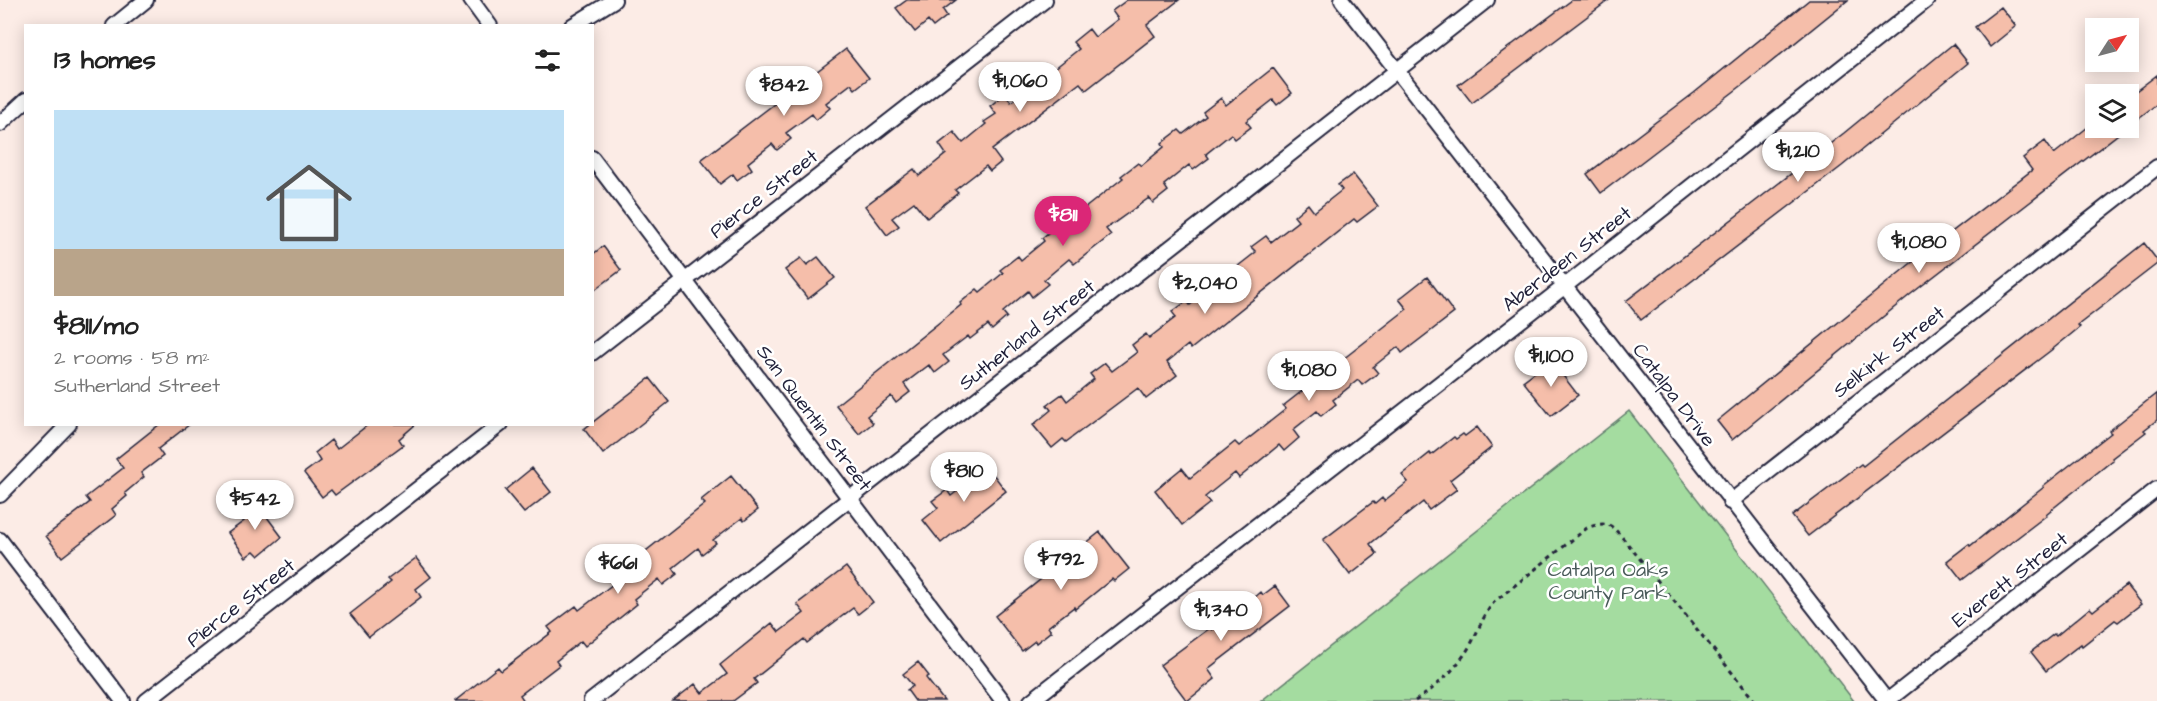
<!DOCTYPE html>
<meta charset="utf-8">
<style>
:root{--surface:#fff;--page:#f2f2f2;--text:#222;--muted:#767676;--line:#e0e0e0;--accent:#db2777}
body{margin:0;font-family:"Architects Daughter",sans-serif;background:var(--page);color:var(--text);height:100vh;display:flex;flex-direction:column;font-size:22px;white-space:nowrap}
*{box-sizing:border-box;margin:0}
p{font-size:20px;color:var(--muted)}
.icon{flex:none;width:33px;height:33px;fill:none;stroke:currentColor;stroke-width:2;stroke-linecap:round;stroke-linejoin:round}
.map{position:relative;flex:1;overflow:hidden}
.sheet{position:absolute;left:24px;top:24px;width:570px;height:402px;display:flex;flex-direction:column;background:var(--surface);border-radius:0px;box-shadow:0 3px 15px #0003}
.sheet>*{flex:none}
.needle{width:39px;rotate:54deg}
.tools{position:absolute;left:2085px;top:18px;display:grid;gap:12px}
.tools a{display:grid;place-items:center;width:54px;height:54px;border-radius:0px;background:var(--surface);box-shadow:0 3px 15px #0003;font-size:30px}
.price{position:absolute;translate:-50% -51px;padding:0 14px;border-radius:21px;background:#fff;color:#222;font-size:20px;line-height:39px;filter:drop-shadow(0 2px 3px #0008)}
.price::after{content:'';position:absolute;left:50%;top:36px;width:18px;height:14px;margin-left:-9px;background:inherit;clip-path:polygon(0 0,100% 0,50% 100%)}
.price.current{background:var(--accent);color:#fff}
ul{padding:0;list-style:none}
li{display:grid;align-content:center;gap:12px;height:318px;padding:0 30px}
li+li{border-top:2px solid var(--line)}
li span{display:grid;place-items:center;height:186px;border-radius:0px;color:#555}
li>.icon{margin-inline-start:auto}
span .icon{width:108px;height:108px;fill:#fffc;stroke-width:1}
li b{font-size:26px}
h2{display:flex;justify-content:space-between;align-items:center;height:72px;padding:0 30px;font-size:26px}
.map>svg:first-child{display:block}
.green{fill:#a4dca0;stroke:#637f6e;stroke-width:1.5}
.building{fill:#f5beaa;stroke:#22223b;stroke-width:1.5}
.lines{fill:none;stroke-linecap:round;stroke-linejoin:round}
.minor-casing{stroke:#22223b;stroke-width:18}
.path{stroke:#22223b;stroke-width:3;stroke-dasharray:4.5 4.5;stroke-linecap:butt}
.minor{stroke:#fff;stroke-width:14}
.labels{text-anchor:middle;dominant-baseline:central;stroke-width:5;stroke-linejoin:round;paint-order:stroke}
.street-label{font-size:20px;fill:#22223b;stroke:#fff}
.park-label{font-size:20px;fill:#495a59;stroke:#fff}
</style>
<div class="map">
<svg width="2157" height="701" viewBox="0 0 2157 701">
<rect width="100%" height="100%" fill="#fcece6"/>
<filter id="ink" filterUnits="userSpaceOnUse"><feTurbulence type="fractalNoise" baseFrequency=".0167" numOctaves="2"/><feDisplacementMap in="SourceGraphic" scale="12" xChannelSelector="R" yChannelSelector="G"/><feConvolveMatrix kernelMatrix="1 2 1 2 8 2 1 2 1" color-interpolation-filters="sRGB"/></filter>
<g filter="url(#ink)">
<path class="green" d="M1629 411 1854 701H1261Z"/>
<path class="building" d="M907 0H956L943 10 947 16 933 27 928 21 915 32 896 8Z
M1127 0H1179L1147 25 1155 36 1086 90 1080 83 992 150 1001 162 990 171 986 166 955 190 958 193 927 218 914 202 892 218 899 226 887 235 865 206 914 169 919 176 946 154 939 144 954 132 963 143 986 124 984 122 996 114 990 106 1005 94 1011 102 1035 84 1029 76 1044 64 1050 72 1079 49 1073 42 1089 29 1095 37 1118 19 1112 11Z
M1572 0H1609L1472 103 1458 85Z
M1809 0H1848L1749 80 1601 193 1587 174 1694 93Z
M2001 7 2016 26 1990 47 1975 27Z
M1953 44 1968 63 1842 166 1641 320 1626 301 1844 133Z
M846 49 869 78 855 89 851 84 826 103 830 108 816 120 812 114 786 133 791 139 777 150 772 144 748 163 752 169 737 180 733 174 720 184 701 160Z
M1273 68 1292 93 1277 105 1273 100 1246 121 1251 127 1235 139 1231 134 1206 154 1209 158 1193 170 1189 165 1164 185 1168 191 1153 203 1149 198 1106 229 1111 235 1074 264 1069 259 1044 280 1048 284 1032 297 1028 291 1003 312 1007 317 992 330 988 325 970 339 968 336 943 355 949 362 935 373 929 365 904 384 910 392 896 403 891 396 867 416 873 423 859 434 836 405 961 305 960 303 977 289 980 292 1003 273 1000 270 1018 256 1021 260 1044 241 1042 238 1059 224 1061 227 1123 178 1121 176 1138 163 1141 166 1164 147 1162 143 1179 130 1183 134 1206 116 1203 112 1221 98 1226 105Z
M2157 75V104L2128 126V97Z
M2093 123 2096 128H2126L1911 294 1732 440 1717 421 1910 264 2032 170 2023 158 2045 141 2054 154Z
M1353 174 1378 206 1357 222 1354 219 1191 349 1188 345 1167 362 1177 375 1146 399 1138 388 1066 442 1063 439 1052 448 1033 425 1051 410 1047 405 1062 394 1067 401 1094 379 1090 374 1105 363 1112 371 1137 352 1132 345 1146 334 1149 338 1176 317 1172 312 1187 301 1190 305 1215 285 1211 280 1226 268 1229 273 1256 252 1251 247 1266 236 1271 242 1298 221 1294 216 1308 204 1314 212 1342 190 1338 185Z
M2144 243 2157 260V264L2078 325 2080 327 2054 348 1808 536 1792 516 1861 464 1863 466Z
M603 246 621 270 592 292V255Z
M818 257 835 278 808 299 785 270 801 258 807 265Z
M1427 277 1454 313 1402 353 1398 347 1373 367 1378 373 1362 385 1358 380 1333 400 1336 404 1321 416 1317 411 1293 430 1299 438 1284 451 1279 445 1239 478 1235 473 1205 497 1210 503 1182 525 1155 490 1182 468 1190 478 1235 442 1239 446 1286 409 1283 406 1407 309 1399 299Z
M1551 360 1578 395 1551 416 1523 381Z
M650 378 669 402 603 454 584 429Z
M2157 393V420L2144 430 2146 432 2112 458 2113 460 2046 514 2047 515 1962 580 1947 561 1969 544 1970 546 2044 487 2043 486 2111 433 2109 431Z
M160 424H190L158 449 163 456 141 473 144 477 125 493 127 496 112 509 116 515 62 557 46 536 90 502 86 497 123 468 116 459Z
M369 424H416L399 439 403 445 335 495 331 490 322 497 304 473 320 461 315 453 331 440 337 449Z
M1477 427 1492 447 1450 480 1457 489 1429 510 1423 502 1370 544 1377 554 1350 575 1323 540 1373 502 1375 504 1382 498 1384 501 1408 482 1402 475 1430 453 1431 455 1454 437 1456 439 1463 434 1465 436Z
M983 461 1006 491 941 543 923 520 938 508 932 501 947 490 951 496 974 478 968 472Z
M532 468 551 492 524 513 505 490Z
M731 476 758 510 744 521 742 518 713 540 716 543 702 554 698 548 673 568 677 574 663 585 659 579 634 599 637 604 585 646 581 641 556 661 559 665 520 695 524 701H455L498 667 501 671 552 632 548 627 576 606 579 610 630 571 627 566 705 504 701 500Z
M255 501 282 537 259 556 254 551 246 557 228 533 244 521 238 513Z
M1100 532 1129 569 1114 581 1112 579 1075 609 1074 607 1048 627 1051 631 1036 643 1035 641 1022 651 995 616Z
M416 558 431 577 416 589 421 597 369 637 350 614 391 582 388 579Z
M846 567 873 602 858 614 853 608 807 643 804 639 754 679 757 683 733 701H673L695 684 702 693 727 674 720 665 772 623 779 632 804 613 797 604Z
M2126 585 2141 604 2118 622 2115 620 2082 646 2081 644 2046 671 2031 652 2054 634 2056 636 2090 608 2093 611Z
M1275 586 1290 606 1208 669 1215 679 1187 701 1160 665 1210 628 1212 630 1252 596 1254 598 1261 592 1263 595Z
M918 662 929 676 926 678 944 701H915L907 690 913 686 903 674Z"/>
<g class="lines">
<defs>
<path id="minor" d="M471 0 490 26
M1342 0C1523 234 1706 467 1887 701
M114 26 146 0
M572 26 614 0
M0 124 26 100
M592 158 1003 701
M592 353 1045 0
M0 495 69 424
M1730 502 2157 167
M0 540 123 701
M146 701 501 424
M591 701 1487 0
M1031 701 1565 286 1927 0
M1887 701 2157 489"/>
</defs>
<use href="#minor" class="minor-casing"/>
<path class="path" d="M1415 701C1437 687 1458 667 1471 644 1479 629 1484 614 1494 602L1587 528C1610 519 1612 526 1627 543L1755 701"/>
<use href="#minor" class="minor"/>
</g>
</g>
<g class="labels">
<g class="street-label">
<text transform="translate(764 194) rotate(-38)">Pierce Street</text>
<text transform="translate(1567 259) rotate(-38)">Aberdeen Street</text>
<text transform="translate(1027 335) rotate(-38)">Sutherland Street</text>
<text transform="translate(1889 352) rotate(-38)">Selkirk Street</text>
<text transform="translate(1674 395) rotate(53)">Catalpa Drive</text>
<text transform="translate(814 418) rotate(53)">San Quentin Street</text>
<text transform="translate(2010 580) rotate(-38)">Everett Street</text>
<text transform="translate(241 603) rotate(-38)">Pierce Street</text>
</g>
<g class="park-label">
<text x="1608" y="570">Catalpa Oaks<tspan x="1608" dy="23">County Park</tspan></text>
</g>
</g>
</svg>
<div class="tools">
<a><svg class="needle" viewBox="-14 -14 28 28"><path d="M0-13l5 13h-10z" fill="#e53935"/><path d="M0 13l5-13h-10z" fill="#767676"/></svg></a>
<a><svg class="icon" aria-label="layers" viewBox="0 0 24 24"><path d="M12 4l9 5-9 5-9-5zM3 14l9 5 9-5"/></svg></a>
</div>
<b class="price" style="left:1020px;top:113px">$1,060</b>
<b class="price" style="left:784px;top:117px">$842</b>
<b class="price" style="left:1798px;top:183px">$1,210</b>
<b class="price current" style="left:1063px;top:247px">$811</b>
<b class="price" style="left:1919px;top:274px">$1,080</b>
<b class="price" style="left:1205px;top:315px">$2,040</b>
<b class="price" style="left:1551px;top:388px">$1,100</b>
<b class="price" style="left:1309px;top:402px">$1,080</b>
<b class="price" style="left:964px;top:503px">$810</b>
<b class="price" style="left:255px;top:531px">$542</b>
<b class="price" style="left:1061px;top:591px">$792</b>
<b class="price" style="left:618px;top:595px">$661</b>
<b class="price" style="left:1221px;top:642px">$1,340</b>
<section class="sheet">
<h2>13 homes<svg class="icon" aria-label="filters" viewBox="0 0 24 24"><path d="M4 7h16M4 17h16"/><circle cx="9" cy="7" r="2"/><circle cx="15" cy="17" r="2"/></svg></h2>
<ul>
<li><span style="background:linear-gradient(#bfe0f5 75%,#b9a48a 0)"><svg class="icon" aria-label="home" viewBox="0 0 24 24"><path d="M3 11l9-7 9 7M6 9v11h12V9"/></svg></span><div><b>$811/mo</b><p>2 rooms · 58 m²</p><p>Sutherland Street</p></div></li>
</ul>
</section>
</div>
